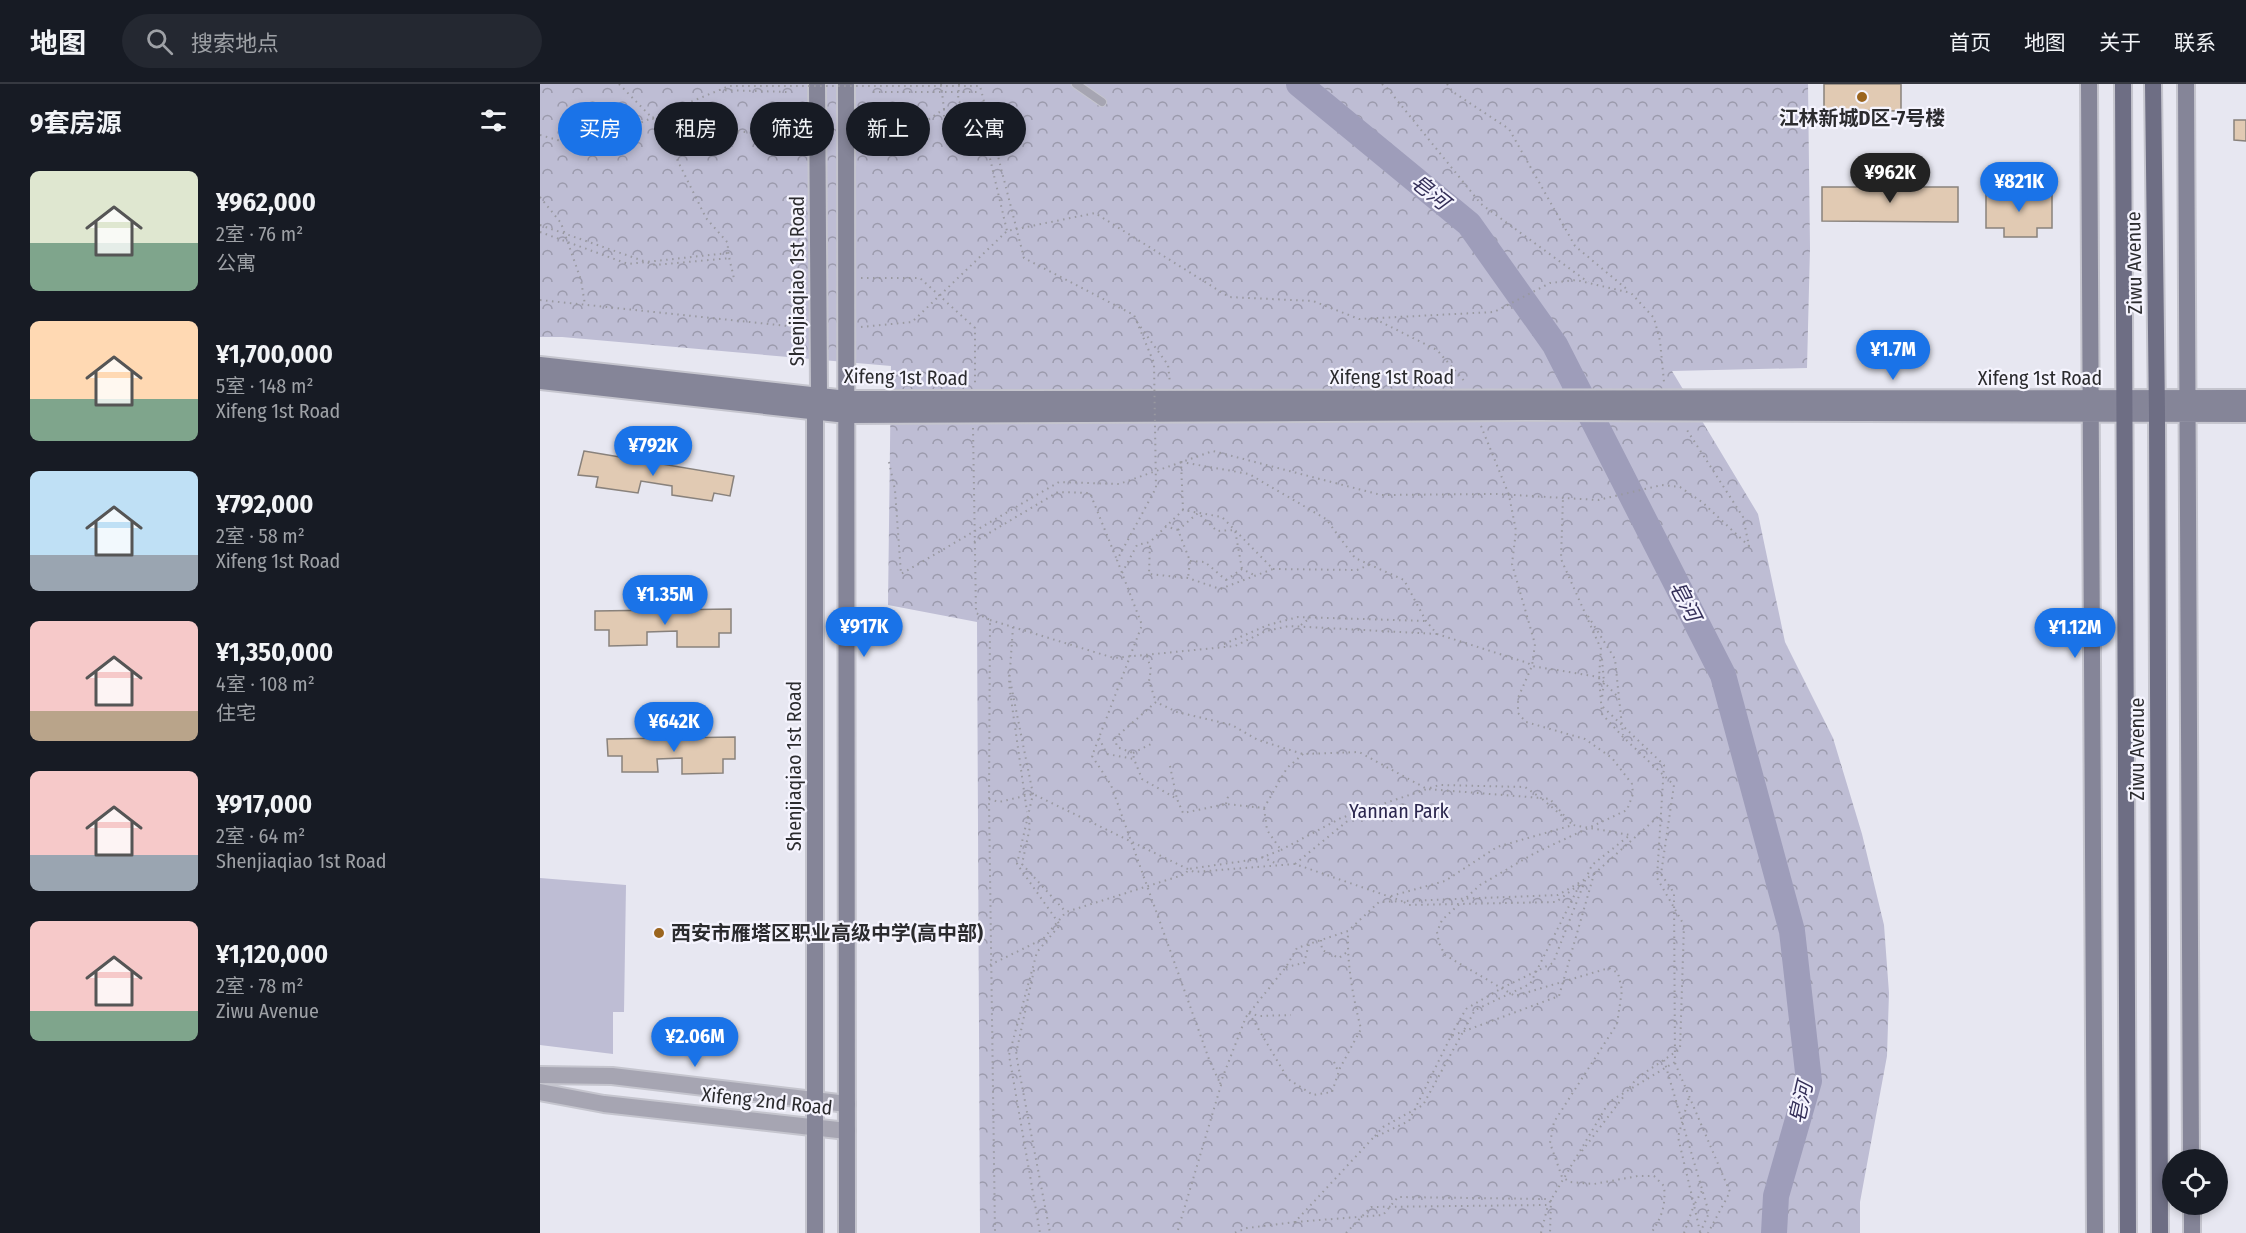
<!DOCTYPE html>
<html lang="zh">
<meta charset="utf-8">
<style>
:root{--surface:#171b24;--page:#242831;--text:#f1f3f6;--muted:#9ea1a6;--line:#363941;--accent:#1a73e8}
body{margin:0;font-family:"Fira Sans Condensed","Noto Sans SC",sans-serif;background:var(--page);color:var(--text);height:100vh;display:flex;flex-direction:column;font-size:22px;white-space:nowrap}
*{box-sizing:border-box;margin:0}
p{font-size:20px;color:var(--muted)}
.icon{flex:none;width:33px;height:33px;fill:none;stroke:currentColor;stroke-width:2;stroke-linecap:round;stroke-linejoin:round}
.map{position:relative;flex:1;overflow:hidden}
.drawer{display:flex;flex-direction:column;background:var(--surface);width:540px}
.drawer>*{flex:none}
.guide{position:absolute;left:18px;top:18px;width:570px;height:54px;display:flex;gap:12px}
.fabs{position:absolute;left:1622px;top:1065px;display:grid;gap:12px}
.fabs a{display:grid;place-items:center;width:66px;height:66px;border-radius:50%;background:var(--surface);box-shadow:0 3px 9px #0003;font-size:30px}
.price{position:absolute;translate:-50% -51px;padding:0 14px;border-radius:21px;background:var(--accent);color:#fff;font-size:20px;line-height:39px;filter:drop-shadow(0 2px 3px #0008)}
.price::after{content:'';position:absolute;left:50%;top:36px;width:18px;height:14px;margin-left:-9px;background:inherit;clip-path:polygon(0 0,100% 0,50% 100%)}
.price.current{background:#222;color:#fff}
ul{padding:0;list-style:none}
li{display:flex;align-items:center;gap:18px;height:150px;padding:0 30px}
li span{display:grid;place-items:center;flex:none;width:168px;height:120px;border-radius:9px;color:#555}
li>.icon{margin-inline-start:auto}
span .icon{width:72px;height:72px;fill:#fffc;stroke-width:1}
li b{font-size:26px}
h2{display:flex;justify-content:space-between;align-items:center;height:72px;padding:0 30px;font-size:26px}
.pill{padding:0 21px;border-radius:27px;background:var(--surface);box-shadow:0 3px 9px #0003;font-size:21px;line-height:54px}
.pill.current{background:var(--accent);color:#fff}
header{display:flex;align-items:center;gap:36px;box-sizing:border-box;height:84px;padding:0 30px;background:var(--surface);border-bottom:2px solid var(--line)}
header strong{font-size:28px}
nav{display:flex;gap:33px;margin-inline-start:auto;font-size:21px}
.search{width:420px;height:54px;background:var(--page);display:flex;align-items:center;gap:15px;box-sizing:border-box;padding:0 21px;border-radius:33px;color:var(--muted);font-size:22px}
main{display:flex;flex:1;min-height:0}
.map>svg:first-child{display:block}
.green{fill:#bebdd4}
.forest{fill:url(#forest-crowns)}
.lines{fill:none;stroke-linecap:round;stroke-linejoin:round}
.river{stroke:#9e9dba;stroke-width:26}
.building{fill:#e1cab3;stroke:#89827c;stroke-width:1.5}
.service-casing{stroke:#c5c5ce;stroke-width:10}
.tertiary-casing{stroke:#c5c5ce;stroke-width:20}
.secondary-casing{stroke:#c5c5ce;stroke-width:20}
.primary-casing{stroke:#c5c5ce;stroke-width:20}
.path{stroke:#9999a1;stroke-width:2;stroke-dasharray:1.5 4.5;stroke-linecap:butt}
.service{stroke:#a6a5b2;stroke-width:8}
.tertiary{stroke:#a6a5b2;stroke-width:16}
.secondary{stroke:#858598;stroke-width:16}
.primary{stroke:#6e6e84;stroke-width:16}
.path-bridge{stroke:#9999a1;stroke-width:2;stroke-dasharray:1.5 4.5;stroke-linecap:butt}
.poi-dot{fill:#9b651e;stroke:#f5f4fe;stroke-width:2}
.labels{text-anchor:middle;dominant-baseline:central;stroke-width:4.5;stroke-linejoin:round;paint-order:stroke}
.poi-label{font-size:20px;font-weight:bold;fill:#2b2b2e;stroke:#f5f4fe}
.street-label{font-size:20px;fill:#2b2b2e;stroke:#f5f4fe}
.park-label{font-size:20px;fill:#2b264e;stroke:#f5f4fe}
.water-label{font-size:21px;font-style:italic;fill:#342f58;stroke:#f5f4fe}
</style>
<header>
<strong>地图</strong>
<div class="search"><svg class="icon" aria-label="search" viewBox="0 0 24 24"><circle cx="10" cy="10" r="6"/><path d="M15 15l6 6"/></svg>搜索地点</div>
<nav><a>首页</a><a>地图</a><a>关于</a><a>联系</a></nav>
</header>
<main>
<section class="drawer">
<h2>9套房源<svg class="icon" aria-label="filters" viewBox="0 0 24 24"><path d="M4 7h16M4 17h16"/><circle cx="9" cy="7" r="2"/><circle cx="15" cy="17" r="2"/></svg></h2>
<ul>
<li><span style="background:linear-gradient(#dfe7d0 60%,#7fa58c 0)"><svg class="icon" aria-label="home" viewBox="0 0 24 24"><path d="M3 11l9-7 9 7M6 9v11h12V9"/></svg></span><div><b>¥962,000</b><p>2室 · 76 m²</p><p>公寓</p></div></li>
<li><span style="background:linear-gradient(#ffd9b3 65%,#7fa58c 0)"><svg class="icon" aria-label="home" viewBox="0 0 24 24"><path d="M3 11l9-7 9 7M6 9v11h12V9"/></svg></span><div><b>¥1,700,000</b><p>5室 · 148 m²</p><p>Xifeng 1st Road</p></div></li>
<li><span style="background:linear-gradient(#bfe0f5 70%,#9aa5b1 0)"><svg class="icon" aria-label="home" viewBox="0 0 24 24"><path d="M3 11l9-7 9 7M6 9v11h12V9"/></svg></span><div><b>¥792,000</b><p>2室 · 58 m²</p><p>Xifeng 1st Road</p></div></li>
<li><span style="background:linear-gradient(#f6c9c9 75%,#b9a48a 0)"><svg class="icon" aria-label="home" viewBox="0 0 24 24"><path d="M3 11l9-7 9 7M6 9v11h12V9"/></svg></span><div><b>¥1,350,000</b><p>4室 · 108 m²</p><p>住宅</p></div></li>
<li><span style="background:linear-gradient(#f6c9c9 70%,#9aa5b1 0)"><svg class="icon" aria-label="home" viewBox="0 0 24 24"><path d="M3 11l9-7 9 7M6 9v11h12V9"/></svg></span><div><b>¥917,000</b><p>2室 · 64 m²</p><p>Shenjiaqiao 1st Road</p></div></li>
<li><span style="background:linear-gradient(#f6c9c9 75%,#7fa58c 0)"><svg class="icon" aria-label="home" viewBox="0 0 24 24"><path d="M3 11l9-7 9 7M6 9v11h12V9"/></svg></span><div><b>¥1,120,000</b><p>2室 · 78 m²</p><p>Ziwu Avenue</p></div></li>
</ul>
</section>
<div class="map">
<svg width="1706" height="1149" viewBox="0 0 1706 1149">
<defs>
<pattern id="forest-crowns" width="20" height="18" patternUnits="userSpaceOnUse" patternTransform="scale(1.5)"><rect width="20" height="18" fill="#bebdd4"/><path d="M2 6a3 3 0 1 1 6 0M12 15a3 3 0 1 1 6 0" fill="none" stroke="#9b9aac"/></pattern>
</defs>
<rect width="100%" height="100%" fill="#e7e7f1"/>
<path class="green" d="M0 794 86 801 84 928H73V970L0 961Z"/>
<path class="forest" d="M0 0H1268L1270 164 1267 284 1132 287 1218 430 1245 558 1293 654 1322 750 1344 841 1349 909 1347 972 1320 1118V1149H440L437 538 348 521 351 282 22 253H0Z"/>
<g class="lines">
<path class="river" d="M759 0 929 140 1015 261 1183 591 1252 847 1269 997 1236 1112 1234 1149"/>
</g>
<path class="building" d="M1284 0H1361V27L1284 26Z
M1694 36H1706V57L1694 56Z
M1282 103H1418V138L1282 137Z
M1446 109H1512V144H1497V153H1464V144H1446Z
M44 367 194 392 190 412 174 409 172 417 132 411V402L101 397 98 409 56 403 58 393 38 391Z
M191 525V549H179V563H137V547L107 548V561L69 562V546H55V527Z
M195 653V675H183V689L142 690V674L117 675 118 688H82V672H68L67 655Z"/>
<g class="lines">
<defs>
<path id="service" d="M536 0 562 18"/>
<path id="tertiary" d="M0 991 72 992 307 1020
M0 1008 64 1020 307 1047"/>
<path id="secondary" d="M306 0 307 1149
M1549 0 1555 1149
M1646 0 1651 1076
M0 281 307 315 1706 314
M0 297 307 331 996 328 1706 330
M1652 1120V1149
M275 1149V327L279 311 277 0"/>
<path id="primary" d="M1583 0 1588 1149
M1613 0 1617 330 1620 1149"/>
</defs>
<use href="#service" class="service-casing"/>
<use href="#tertiary" class="tertiary-casing"/>
<use href="#secondary" class="secondary-casing"/>
<use href="#primary" class="primary-casing"/>
<path class="path" d="M79 0 121 43 132 39 247 53
M419 0 418 16 445 53 467 147
M842 0 848 5 941 120 1048 198
M907 0 913 8 969 45 1035 162 1089 207
M179 6 249 8
M404 25V41L442 49
M121 43 166 134 188 159C187 171 192 183 194 195
M339 69 404 25 401 0
M0 113 21 139 41 196 45 221
M0 141 115 181 191 174
M0 148 88 180 188 169
M321 194H380L435 244V300
M0 216 248 242
M835 235 897 266 926 299
M597 238 628 281 630 299
M321 243 372 238 467 147 555 129 689 213 773 217 819 235 954 228 1010 199 1036 196 1091 209 1114 234 1120 257 1124 298
M941 342 969 411 976 447 972 480 995 560 992 582 978 614V629L986 638 1045 655 1072 674 1092 700 1093 710 1087 726 995 769 940 801 902 836 897 848 899 859 905 871 975 912 1069 884 1078 889 1082 906 1077 940 1014 1038 1010 1059 1022 1093 1030 1098 1054 1100 1098 1092H1114L1124 1102C1126 1120 1122 1134 1111 1149
M433 344 436 529 450 536 449 718 455 1149
M349 378 355 406 361 490 519 398 579 400 673 367 841 411 957 410 1058 416 1122 401 1140 403 1162 418 1209 462 1203 433 1145 343
M643 426 641 378 709 390 786 435 815 474 864 496 886 537 897 550 988 579 992 582 1059 593 1079 614 1083 651
M625 442 638 446 650 477 648 494
M638 446 658 429 677 447 695 446 702 485
M434 458 518 408 550 409 577 476
M650 477 665 478 686 496V501
M733 485 817 486 829 481
M582 489 597 461 610 458 643 426 682 433 733 485 680 505 648 494 609 490 610 458
M686 496 702 485 714 491
M1048 532 1075 575 1079 614
M450 536 574 574 695 562 726 547 749 542 897 550
M761 541 770 534
M473 543 469 600 487 728
M684 560 728 541 758 533 886 537
M607 572 611 585 609 597 616 618
M1062 575 1064 598 1062 614
M469 591 493 710 477 780 520 841 497 868 469 971 500 1149
M1063 623 1124 681 1117 794 1144 841 1140 965 1097 994 1087 1007
M559 654 567 670 594 675
M593 669 613 659
M763 670 747 684 724 724 686 720 643 729 637 715 602 695 594 675 593 669 577 663 575 654 616 618 637 628 692 641 718 656 763 670 819 668 887 705 1001 714 1033 741
M630 682 637 715
M449 715 459 718 493 710 654 788 755 780 859 816
M686 720 689 709
M488 733 490 743 482 780 525 827
M741 766 801 734 899 701 985 703 1001 714 1010 715 1027 735
M722 773 735 779
M755 780 816 730
M1054 790 1121 730
M851 812 905 797 957 763 1033 741 1090 751 1052 781 1046 794
M864 818 869 821 1016 818 1040 800
M781 856 782 866 799 874 807 868
M450 881 503 855 526 828 646 790 648 785 718 775 741 766 727 746 724 724
M746 883 764 879 769 860
M494 886 476 970 510 1149
M709 929 748 995 773 1011 792 1008 800 984 821 945C813 913 807 881 808 848
M709 929 719 932 751 931
M911 951 926 925 962 904 1013 879 1046 794
M1124 976 1169 1129 1160 1149
M794 978 798 987
M1135 979 1190 1108 1168 1149
M680 1000 706 933 746 883 757 864 808 847 839 818 1018 811 1054 790 1019 912 911 952 869 1037 833 1054 755 1138 707 1144 694 1149
M835 1052 843 1043 883 1021 935 926 990 900 1040 800
M1042 1067 1084 1012
M755 1138 843 1131 858 1113 1006 1115 1011 1117 1010 1149
M1160 1148 1154 1121 1163 1105
M806 1149 831 1123 1008 1121 1069 1018 1135 978 1134 809 1121 790 1134 701 1083 653 1062 630 1059 593 1061 565 1021 475 1023 414
M1001 1149 1008 1121
M1144 1149 1154 1121 1138 1053 1149 1013"/>
<use href="#service" class="service"/>
<use href="#tertiary" class="tertiary"/>
<use href="#secondary" class="secondary"/>
<use href="#primary" class="primary"/>
<path class="path-bridge" d="M333 8H441
M0 51 42 63 189 2H440L484 174 594 231 614 279 616 404 577 476 602 541 552 672 571 701 670 978 681 1001 637 1149"/>
</g>
<g class="poi-dot">
<circle cx="1322" cy="13" r="6"/>
<circle cx="119" cy="849" r="6"/>
</g>
<g class="labels">
<g class="poi-label">
<text x="1322" y="34">江林新城D区-7号楼</text>
<text x="131" y="849" text-anchor="start">西安市雁塔区职业高级中学(高中部)</text>
</g>
<g class="street-label">
<text transform="translate(1594 179) rotate(-91)">Ziwu Avenue</text>
<text transform="translate(257 197) rotate(-90)">Shenjiaqiao 1st Road</text>
<text transform="translate(366 293) rotate(1)">Xifeng 1st Road</text>
<text x="852" y="293">Xifeng 1st Road</text>
<text x="1500" y="294">Xifeng 1st Road</text>
<text transform="translate(1597 665) rotate(-90)">Ziwu Avenue</text>
<text transform="translate(254 682) rotate(-90)">Shenjiaqiao 1st Road</text>
<text transform="translate(227 1017) rotate(6)">Xifeng 2nd Road</text>
</g>
<g class="park-label">
<text x="859" y="727">Yannan Park</text>
</g>
<g class="water-label">
<text transform="translate(890 108) rotate(39)">皂河</text>
<text transform="translate(1145 517) rotate(63)">皂河</text>
<text transform="translate(1261 1019) rotate(-77)">皂河</text>
</g>
</g>
</svg>
<div class="fabs">
<a><svg class="icon" aria-label="locate" viewBox="0 0 24 24"><circle cx="12" cy="12" r="6"/><path d="M12 2v4M12 18v4M2 12h4M18 12h4"/></svg></a>
</div>
<b class="price current" style="left:1350px;top:120px">¥962K</b>
<b class="price" style="left:1479px;top:129px">¥821K</b>
<b class="price" style="left:1353px;top:297px">¥1.7M</b>
<b class="price" style="left:113px;top:393px">¥792K</b>
<b class="price" style="left:125px;top:542px">¥1.35M</b>
<b class="price" style="left:324px;top:574px">¥917K</b>
<b class="price" style="left:1535px;top:575px">¥1.12M</b>
<b class="price" style="left:134px;top:669px">¥642K</b>
<b class="price" style="left:155px;top:984px">¥2.06M</b>
<div class="guide">
<a class="pill current">买房</a>
<a class="pill">租房</a>
<a class="pill">筛选</a>
<a class="pill">新上</a>
<a class="pill">公寓</a>
</div>
</div>
</main>
